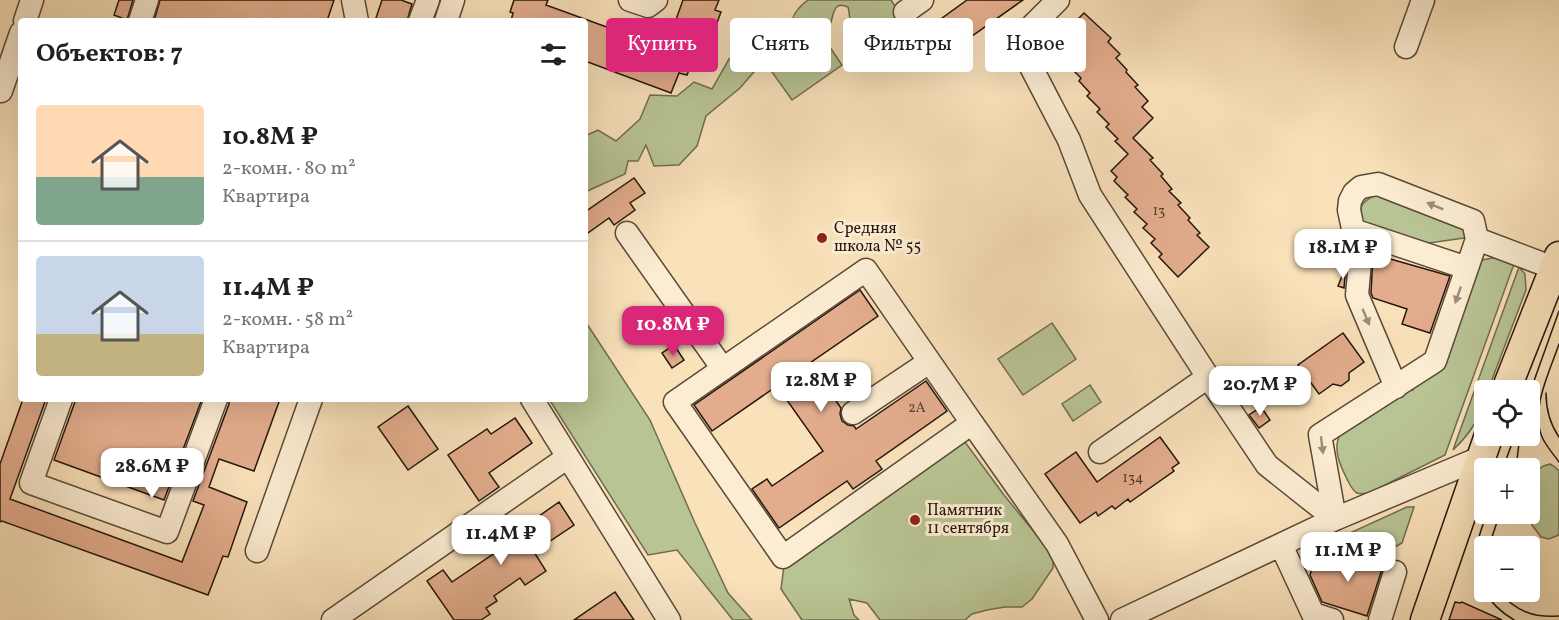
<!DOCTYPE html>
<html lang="ru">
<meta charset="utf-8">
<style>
:root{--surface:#fff;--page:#f6f6f6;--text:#202124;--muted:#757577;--line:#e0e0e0;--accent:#db2777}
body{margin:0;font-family:Vollkorn,serif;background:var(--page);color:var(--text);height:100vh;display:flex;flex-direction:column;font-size:22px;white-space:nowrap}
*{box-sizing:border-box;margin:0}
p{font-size:20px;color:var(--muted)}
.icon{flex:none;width:33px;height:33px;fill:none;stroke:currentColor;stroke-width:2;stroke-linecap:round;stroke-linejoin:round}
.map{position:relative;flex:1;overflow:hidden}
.side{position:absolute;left:18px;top:18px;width:570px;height:384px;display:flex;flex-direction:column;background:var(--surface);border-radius:6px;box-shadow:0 6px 24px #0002}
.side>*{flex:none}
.banner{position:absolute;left:606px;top:18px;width:570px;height:54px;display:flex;gap:12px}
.tools{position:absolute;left:1474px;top:380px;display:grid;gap:12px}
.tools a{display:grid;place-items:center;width:66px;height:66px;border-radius:6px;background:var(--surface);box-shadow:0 6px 24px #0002;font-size:30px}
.price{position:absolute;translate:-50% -51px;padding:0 14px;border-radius:12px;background:#fff;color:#222;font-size:20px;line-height:39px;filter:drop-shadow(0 2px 3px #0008)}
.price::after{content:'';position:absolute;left:50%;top:36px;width:18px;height:14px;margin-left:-9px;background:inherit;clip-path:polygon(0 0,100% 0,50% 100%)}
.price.current{background:var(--accent);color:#fff}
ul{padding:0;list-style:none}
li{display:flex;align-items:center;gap:18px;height:150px;padding:0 18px}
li+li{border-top:2px solid var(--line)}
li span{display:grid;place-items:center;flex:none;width:168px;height:120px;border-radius:6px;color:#555}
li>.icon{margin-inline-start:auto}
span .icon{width:72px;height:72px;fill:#fffc;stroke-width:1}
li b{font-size:26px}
h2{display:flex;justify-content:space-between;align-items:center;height:72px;padding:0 18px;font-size:26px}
.tag{padding:0 21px;border-radius:6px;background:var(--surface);box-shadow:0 6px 24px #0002;font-size:21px;line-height:54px}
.tag.current{background:var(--accent);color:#fff}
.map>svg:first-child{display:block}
.green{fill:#b9c494;stroke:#6f6d50;stroke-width:1.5}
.building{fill:#e3ad8d;stroke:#25160d;stroke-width:1.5}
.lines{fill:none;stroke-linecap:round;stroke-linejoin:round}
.minor-casing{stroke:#5a4938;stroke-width:25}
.major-casing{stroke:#25160d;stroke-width:31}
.minor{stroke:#fbecd2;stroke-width:22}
.major{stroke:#f9e1ba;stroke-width:28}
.tram{stroke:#25160d;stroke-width:1.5}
.oneway{fill:#9b8c79}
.poi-dot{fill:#8f2418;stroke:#fbecd2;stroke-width:2}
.labels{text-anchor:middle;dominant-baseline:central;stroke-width:6;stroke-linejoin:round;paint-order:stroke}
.number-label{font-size:14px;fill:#543c2d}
.poi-label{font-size:16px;fill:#25160d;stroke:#fbecd2;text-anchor:start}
</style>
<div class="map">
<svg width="1559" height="620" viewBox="0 0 1559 620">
<rect width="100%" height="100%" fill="#f9e1ba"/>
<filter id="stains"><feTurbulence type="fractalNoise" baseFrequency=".00333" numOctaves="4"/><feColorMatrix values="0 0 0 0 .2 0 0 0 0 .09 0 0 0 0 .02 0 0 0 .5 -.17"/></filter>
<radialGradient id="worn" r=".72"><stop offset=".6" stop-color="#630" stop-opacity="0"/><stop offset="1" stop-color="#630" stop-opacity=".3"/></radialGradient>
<path class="green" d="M808 0H891C894 5 899 11 901 17 905 32 893 54 876 48 870 47 864 41 860 37 856 34 853 31 851 26 849 20 850 13 848 7 834 1 834 12 831 22 827 35 813 43 800 41 784 27 793 11 808 0Z
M823 37 842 65 792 100 772 72Z
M754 43 767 57 740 88 706 116 697 146 679 165 654 166 646 145 638 161H628L625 174 585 192V136L598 130 616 141 640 119 650 95 677 96 694 82 712 89 729 59Z
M1378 194 1462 223 1467 236 1464 238 1429 243 1424 242 1365 223 1361 220C1358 205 1364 200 1378 194Z
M1492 258H1499L1514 264 1445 455 1371 492C1367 493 1361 495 1357 493 1353 491 1350 485 1348 481 1341 467 1333 452 1339 436L1409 390H1413V387L1475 264 1482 260Z
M1519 267 1525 274 1526 290 1488 390H1485C1485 413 1469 435 1453 450Z
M585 321 650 420 695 523 728 593 752 620H733L677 550 648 555 549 399H585Z
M1052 323 1076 359 1023 395 998 359Z
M1090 385 1101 402 1073 421 1062 404Z
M951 442H965L1004 495 1053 555V568L1032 599 1022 607H1005L987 610 972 614 965 620H880L867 603 849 599 854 615 859 620H802L781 589 785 558Z
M1550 464 1555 467 1559 471V535L1549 539 1541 537 1532 525 1527 513H1530C1530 492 1524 469 1550 464Z
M1407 507H1414L1402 543 1397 546 1352 532Z"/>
<path class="building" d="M119 0H133L127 20 114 15Z
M160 0H334L327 21H154Z
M382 0H401L412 4 407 21H375Z
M514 0H548L546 5 659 46 662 37 669 39 683 0H719L715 10 721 12 708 47 702 45 696 60 693 59 687 75 679 73 671 93 585 61V19V21H511L513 13 510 12Z
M967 0H1023L941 58 923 32Z
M1084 13 1111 38 1108 42 1120 54 1116 58 1127 70 1126 72 1138 85 1135 87 1148 101 1142 107 1153 118 1133 138 1153 158 1150 160 1163 174 1161 176 1172 189 1169 191 1181 203 1178 205 1190 218 1188 220 1200 233 1197 235 1209 247 1178 277 1159 257 1162 254 1151 243 1155 239 1143 228 1147 224 1134 212 1137 209 1125 197 1128 195 1114 181 1117 177 1111 171 1128 154 1115 141 1118 139 1106 127 1109 124 1097 112 1100 109 1087 96 1090 93 1079 81 1081 78 1069 66 1072 63 1060 52 1063 49 1056 41Z
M634 178 645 193 630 203 635 210 614 225 609 218 585 235V212Z
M1373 254 1450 276 1430 333 1402 324 1407 309 1373 298 1371 293Z
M1346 266 1344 288 1338 286Z
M860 290 878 316 810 363 841 408 840 414 842 421 848 425 854 426 856 429 926 381 947 411 876 461 882 469 853 489 847 481 779 528 752 489 767 479 772 486 823 451 777 386 712 431 694 405Z
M1343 333 1364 362 1349 373V380L1341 386 1333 384 1319 394 1298 365Z
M674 345 684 360 672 368 662 353Z
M23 399H46L10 499 182 562 204 505 193 501 229 404V399H280L254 471 219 459 209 487 247 502 228 557 223 556 208 595 2 521 0 522V464Z
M76 399H202L164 500 54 460Z
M408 406 438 449 408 470 378 427Z
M1261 407 1270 420 1259 428 1249 415Z
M515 418 532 443 489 473 499 487 479 501 448 455 487 429 491 434Z
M1160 437 1179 463 1172 468 1174 471 1130 502 1128 499 1115 509 1112 506 1098 516 1096 512 1080 523 1045 474 1076 452 1097 482Z
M559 502 574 525 534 552 546 571 525 585 520 578 494 596 497 601 486 608 490 614 481 620H454L427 581 443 570 452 582 496 552 488 541 514 523 519 530Z
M1335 551 1383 566 1367 616 1322 602 1310 575 1313 565 1329 570Z
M615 592 634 620H574Z
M1455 602 1460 603 1462 602 1502 620H1449Z"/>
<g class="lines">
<defs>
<path id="minor" d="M353 0 357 21
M630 0 648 6 656 0
M1058 0 1023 35 1020 43 1029 63 1069 140 1090 195 1208 377 1267 465 1335 519
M905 12 922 0
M25 21 32 0
M140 21 147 0
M420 21 428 0
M446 21 453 0
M1406 47 1423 0
M1 91 21 33
M1353 230 1467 268
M627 233 723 369
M1396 387 1357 295 1360 262 1349 210 1350 201 1354 193 1361 187 1378 184 1473 221 1477 239
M61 399 31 483 167 532 216 399
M532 399 669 620
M853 413 929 362
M972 423 866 270 675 402 783 557 972 423 1057 544 1097 620
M1100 452 1208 377
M1335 519 1320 435 1435 361 1477 239 1559 270
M1281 545 1313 614 1332 620
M257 551 311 399
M333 620 568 457
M1122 620 1335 519 1480 458
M1380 620 1395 572"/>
<path id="major" d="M1506 390 1559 256
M1425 620 1489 435"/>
</defs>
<use href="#minor" class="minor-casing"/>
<use href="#major" class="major-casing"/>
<use href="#minor" class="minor"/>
<use href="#major" class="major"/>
<path class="tram" d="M1559 344C1550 371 1529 411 1543 439 1547 447 1554 455 1559 462
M1530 392 1559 311
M1546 393C1546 409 1550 424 1559 437
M1503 468 1515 435
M1516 468 1520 435
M1487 513C1483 525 1478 537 1476 549 1471 580 1489 605 1514 620
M1489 546 1500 513
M1498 591C1516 611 1533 618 1559 616"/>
</g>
<defs><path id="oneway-solid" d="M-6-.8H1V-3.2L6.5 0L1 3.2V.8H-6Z" transform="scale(1.5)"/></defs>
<g class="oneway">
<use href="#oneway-solid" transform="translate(1435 206) rotate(-158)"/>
<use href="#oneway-solid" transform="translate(1458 295) rotate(109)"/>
<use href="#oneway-solid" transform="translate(1366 317) rotate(67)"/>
<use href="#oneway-solid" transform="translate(1322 445) rotate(83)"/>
</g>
<g class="poi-dot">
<circle cx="822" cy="238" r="6"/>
<circle cx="915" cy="520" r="6"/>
</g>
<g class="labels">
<g class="number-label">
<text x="1159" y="211">13</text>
<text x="917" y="408">2А</text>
<text x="1133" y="478">134</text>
</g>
<g class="poi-label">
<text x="834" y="229">Средняя<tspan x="834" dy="18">школа № 55</tspan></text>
<text x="927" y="511">Памятник<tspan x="927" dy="18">11 сентября</tspan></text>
</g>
</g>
<rect width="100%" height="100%" filter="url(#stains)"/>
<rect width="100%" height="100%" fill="url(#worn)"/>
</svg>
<div class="tools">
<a><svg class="icon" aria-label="locate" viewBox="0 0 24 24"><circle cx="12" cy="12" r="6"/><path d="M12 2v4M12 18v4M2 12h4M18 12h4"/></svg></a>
<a>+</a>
<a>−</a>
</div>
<b class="price" style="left:1343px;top:280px">18.1M ₽</b>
<b class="price current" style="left:673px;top:357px">10.8M ₽</b>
<b class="price" style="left:821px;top:413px">12.8M ₽</b>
<b class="price" style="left:1260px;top:417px">20.7M ₽</b>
<b class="price" style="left:152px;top:499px">28.6M ₽</b>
<b class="price" style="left:501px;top:566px">11.4M ₽</b>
<b class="price" style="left:1348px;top:583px">11.1M ₽</b>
<div class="banner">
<a class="tag current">Купить</a>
<a class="tag">Снять</a>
<a class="tag">Фильтры</a>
<a class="tag">Новое</a>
</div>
<section class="side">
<h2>Объектов: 7<svg class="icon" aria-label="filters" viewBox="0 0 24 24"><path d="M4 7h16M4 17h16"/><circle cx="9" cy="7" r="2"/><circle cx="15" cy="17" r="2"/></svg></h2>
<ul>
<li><span style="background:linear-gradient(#ffd9b3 60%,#7fa58c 0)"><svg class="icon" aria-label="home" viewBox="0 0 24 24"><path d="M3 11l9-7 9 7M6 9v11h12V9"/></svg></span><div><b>10.8M ₽</b><p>2-комн. · 80 m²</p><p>Квартира</p></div></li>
<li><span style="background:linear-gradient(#c9d6e8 65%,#c2b280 0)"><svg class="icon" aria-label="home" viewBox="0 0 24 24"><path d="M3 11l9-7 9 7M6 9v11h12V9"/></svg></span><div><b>11.4M ₽</b><p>2-комн. · 58 m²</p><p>Квартира</p></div></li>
</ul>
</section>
</div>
